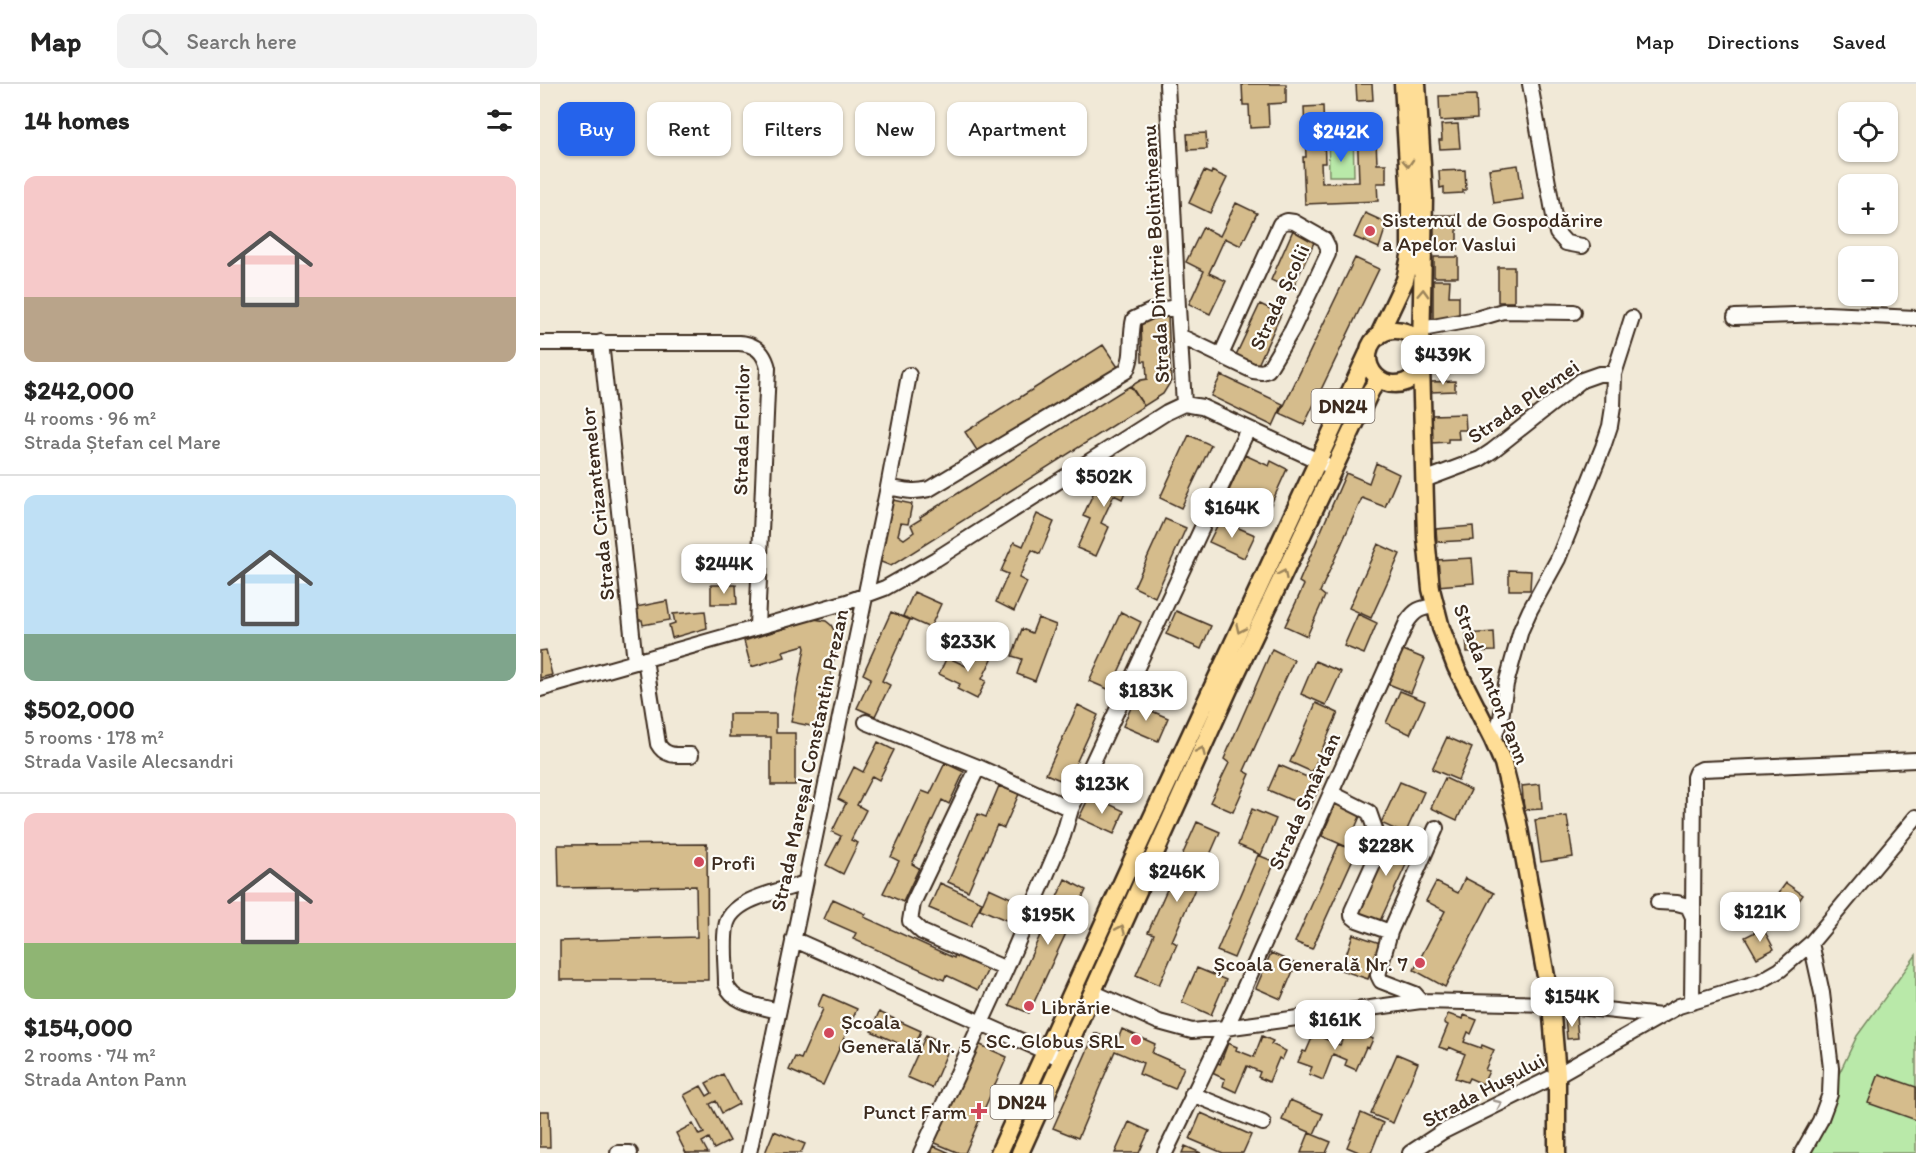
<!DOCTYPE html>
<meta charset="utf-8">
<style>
:root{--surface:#fff;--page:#f2f2f2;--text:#222;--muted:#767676;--line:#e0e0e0;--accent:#2563eb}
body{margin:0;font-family:Itim,sans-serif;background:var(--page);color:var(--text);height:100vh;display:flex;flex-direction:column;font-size:22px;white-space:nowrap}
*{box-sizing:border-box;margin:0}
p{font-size:20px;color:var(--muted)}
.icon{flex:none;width:33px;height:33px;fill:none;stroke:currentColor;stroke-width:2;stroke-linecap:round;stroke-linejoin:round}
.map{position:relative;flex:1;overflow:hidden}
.side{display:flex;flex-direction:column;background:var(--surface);width:540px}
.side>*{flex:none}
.top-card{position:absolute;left:18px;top:18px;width:570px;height:54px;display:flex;gap:12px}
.fabs{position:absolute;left:1298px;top:18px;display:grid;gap:12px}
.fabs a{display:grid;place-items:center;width:60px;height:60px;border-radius:12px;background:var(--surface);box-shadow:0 2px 4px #0004;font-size:30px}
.price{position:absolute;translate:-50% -51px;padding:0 14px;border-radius:12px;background:#fff;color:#222;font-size:20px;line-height:39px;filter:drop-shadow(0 2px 3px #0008)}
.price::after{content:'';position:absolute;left:50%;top:36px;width:18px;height:14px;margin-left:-9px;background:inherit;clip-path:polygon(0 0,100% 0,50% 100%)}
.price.active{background:var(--accent);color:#fff}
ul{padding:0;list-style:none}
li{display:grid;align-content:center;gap:12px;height:318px;padding:0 24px}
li+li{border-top:2px solid var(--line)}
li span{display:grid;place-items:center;height:186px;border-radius:12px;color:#555}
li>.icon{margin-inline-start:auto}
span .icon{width:108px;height:108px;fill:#fffc;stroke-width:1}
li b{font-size:26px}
h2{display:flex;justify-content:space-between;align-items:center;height:72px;padding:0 24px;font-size:26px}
.tag{padding:0 21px;border-radius:12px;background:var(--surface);box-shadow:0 2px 4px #0004;font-size:21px;line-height:54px}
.tag.active{background:var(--accent);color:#fff}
header{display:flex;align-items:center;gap:36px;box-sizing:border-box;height:84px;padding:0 30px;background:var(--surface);border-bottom:2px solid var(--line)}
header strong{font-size:28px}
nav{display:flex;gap:33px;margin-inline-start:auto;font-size:21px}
.search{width:420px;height:54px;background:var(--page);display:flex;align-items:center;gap:15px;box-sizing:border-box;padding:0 21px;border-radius:12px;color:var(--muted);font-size:22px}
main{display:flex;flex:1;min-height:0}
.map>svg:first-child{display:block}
.green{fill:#b9e9a9;stroke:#7a8a64;stroke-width:1.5}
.building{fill:#d5bc8c;stroke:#3b2a1e;stroke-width:1.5}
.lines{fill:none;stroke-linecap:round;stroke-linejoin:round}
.minor-casing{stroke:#3b2a1e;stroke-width:18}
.major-casing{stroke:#3b2a1e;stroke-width:21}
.minor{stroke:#fdfcf7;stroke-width:14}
.major{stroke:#fedd96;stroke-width:16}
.oneway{stroke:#9c845a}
.oneway2{stroke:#9c938a}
.poi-dot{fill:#d1495b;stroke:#fdfcf7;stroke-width:2}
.labels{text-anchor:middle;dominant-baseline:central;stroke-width:4.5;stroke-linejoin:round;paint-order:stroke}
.shield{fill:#fdfcf7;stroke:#75695f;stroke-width:1.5}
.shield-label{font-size:20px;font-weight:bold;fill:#3b2a1e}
.poi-label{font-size:21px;fill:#3b2a1e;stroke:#fdfcf7;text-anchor:start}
.street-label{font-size:21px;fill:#3b2a1e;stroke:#fdfcf7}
</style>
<header>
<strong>Map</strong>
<div class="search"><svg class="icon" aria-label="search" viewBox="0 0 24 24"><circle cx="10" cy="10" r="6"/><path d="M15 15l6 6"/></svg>Search here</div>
<nav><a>Map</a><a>Directions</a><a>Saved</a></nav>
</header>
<main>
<section class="side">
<h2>14 homes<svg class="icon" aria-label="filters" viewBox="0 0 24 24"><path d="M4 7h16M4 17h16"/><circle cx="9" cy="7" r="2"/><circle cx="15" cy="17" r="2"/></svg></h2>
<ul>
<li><span style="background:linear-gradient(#f6c9c9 65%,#b9a48a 0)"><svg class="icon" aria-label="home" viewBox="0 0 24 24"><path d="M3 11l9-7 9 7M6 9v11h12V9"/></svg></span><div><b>$242,000</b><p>4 rooms · 96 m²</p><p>Strada Ștefan cel Mare</p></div></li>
<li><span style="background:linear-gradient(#bfe0f5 75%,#7fa58c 0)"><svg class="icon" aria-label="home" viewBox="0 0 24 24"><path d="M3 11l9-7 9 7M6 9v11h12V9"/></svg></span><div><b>$502,000</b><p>5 rooms · 178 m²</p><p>Strada Vasile Alecsandri</p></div></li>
<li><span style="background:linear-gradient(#f6c9c9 70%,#8fb573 0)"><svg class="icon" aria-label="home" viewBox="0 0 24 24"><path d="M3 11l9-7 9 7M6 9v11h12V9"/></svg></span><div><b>$154,000</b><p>2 rooms · 74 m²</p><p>Strada Anton Pann</p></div></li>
</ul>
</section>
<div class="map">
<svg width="1376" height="1069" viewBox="0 0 1376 1069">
<rect width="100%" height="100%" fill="#f1e9d7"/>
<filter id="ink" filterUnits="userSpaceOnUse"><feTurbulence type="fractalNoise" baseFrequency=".0167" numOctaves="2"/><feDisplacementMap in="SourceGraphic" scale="12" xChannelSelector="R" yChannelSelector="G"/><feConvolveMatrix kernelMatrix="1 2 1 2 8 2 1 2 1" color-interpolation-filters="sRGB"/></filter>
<g filter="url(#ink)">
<path class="green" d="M813 46 814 92H789L788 47Z
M1376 871V1069H1271L1299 990 1317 952Z"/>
<path class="building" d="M702 0H746V19L728 20 729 43 710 44 709 21H703Z
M816 0H832L833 16 817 17Z
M936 11 937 35 900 37 899 12Z
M783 22 785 79H781L782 99 819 98 817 41H811V38L816 37V34L835 33 837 80H846V99H837L838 117 765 120 763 73H766L764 23Z
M918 40 920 64 900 65 899 56H902L901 41Z
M666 49 667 65 648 66 647 50Z
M978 81 983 115 954 119 949 85Z
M925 86 926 106H923V109L904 110V103L900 104 899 87Z
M664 87 671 90 672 87 687 94 670 129 649 119Z
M696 119 717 129 701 162 685 154 669 189 686 197 670 230 649 220 664 187 646 178 663 143 680 152Z
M825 129 847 139 839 164 814 153Z
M894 131H917V166H894Z
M754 144 776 154 752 206 731 196Z
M894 173H918V193H894Z
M815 174 839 185 764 341 740 330Z
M958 183H974V218H958Z
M893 196H910L909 212H919V235H893Z
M720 220 741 230 718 281 696 271Z
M628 232 631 297 623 310 604 322 591 302 601 296 607 295 606 277H602L601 234Z
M892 255H915V285H893Z
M563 261 578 283 459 357 458 355 438 368 425 348Z
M681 291 743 320 733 342 671 312Z
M915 297V307L891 308V298Z
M590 302 604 322 351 482 336 476 348 415 372 420 368 440 361 439 358 451 364 455 374 448 371 441 381 435 380 433Z
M925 330 926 346H918L919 355H908V358L892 359 891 331Z
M649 351 671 361 641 424 620 414Z
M705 371 729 382 731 377 747 385 727 429 687 411Z
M579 376 596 383 582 415 574 411 561 439 569 443 556 472 537 464 550 435 543 432 556 403 565 407Z
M836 379 859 390 845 423 822 414 780 508 785 512 767 552 745 542 764 501 759 498 806 389 829 399Z
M497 430 514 438 500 470 492 466 479 494 487 498 474 527 456 518 468 490 461 487 474 458 483 462Z
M625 435 646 444 615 513 594 503Z
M680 436 715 451 704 474 669 458Z
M933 442 934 456 897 458 896 445Z
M838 460 860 470 831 534 809 524Z
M932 474 934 499 897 502 896 476Z
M969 486 991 487 990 506H969Z
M171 501H196L197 520H171Z
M374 508 401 520 390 544 363 532Z
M127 517 130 536 103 541 102 536H98L96 523Z
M165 527 167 544 132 554 129 541 135 539 133 530Z
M636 527 671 542 661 565 626 550Z
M351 528 370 536 342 597 350 601 335 632 317 624 331 594 323 590Z
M581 528 601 538 570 606 549 597Z
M818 530 837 539 824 570 804 562Z
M498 534 516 541 495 597 477 590 482 575 472 572 482 545 492 549Z
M274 535 286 537 291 541 298 553 281 644 251 638 265 564 264 561 243 567 245 573 211 583 204 557Z
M954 548 955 567 927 568 926 550Z
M732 565 754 576 704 687 710 690 693 728 670 718 689 679 684 675Z
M861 565 885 575 871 609 846 599Z
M6 566 12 591 0 594V567Z
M434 566 452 575 442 595 446 597 437 615 417 605 420 600 399 590 407 573 426 582Z
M775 577 801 588 786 621 761 610Z
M860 607 885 617 870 650 846 639Z
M593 619 628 634 618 657 583 642Z
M776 619 798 629 772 688 750 678Z
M538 621 558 631 527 699 506 690Z
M189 630H236V649H255V701H231V653H189Z
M907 653 932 664 918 696 892 685Z
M338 658 354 666 339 696 332 692 317 721 326 726 311 756 318 759 303 790 286 781 301 752 292 748 306 719 298 715 314 683 323 688Z
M405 679 424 688 409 720 402 716 372 780 379 784 363 818 343 809 359 777 351 773 382 707 390 710Z
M739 681 781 699 770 724 728 706Z
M905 694 931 706 917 736 891 724Z
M860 698 884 708 865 750 841 739Z
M1000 700 1002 725 984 726 982 702Z
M459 702 479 710 464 744 457 741 428 807 408 798 438 730 446 733Z
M550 711 584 727 574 750 539 734Z
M796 719 821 730 807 763 782 752Z
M712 725 736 735 721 771 698 761Z
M1027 732 1033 773 1001 778 995 736Z
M657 738 680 748 632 857 637 860 619 901 596 891 614 850 608 848Z
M854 747 877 757 839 839 816 828Z
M167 760 168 896H20V857L157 853 156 802 19 804 18 761Z
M799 760 816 768 772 865 755 858Z
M718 771 735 778 694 874 677 867Z
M925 794 954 809 905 903 874 886 905 827 886 817 896 798 918 809Z
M525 795 546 806 489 929 469 921Z
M400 799 442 818 431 842 389 824Z
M1246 799 1263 811 1249 831 1232 818Z
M449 804 482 819 473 839 440 825Z
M293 815 326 830 324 833 414 874 415 870 448 885 438 906 406 891 404 896 313 855 316 849 284 835Z
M1223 844 1234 865 1217 874 1205 853Z
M813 850 840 859 828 895 801 886Z
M731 869 756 880 741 915 716 904Z
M657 884 686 896 671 931 642 918Z
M283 910 317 925 283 1001 249 986 255 973 261 975 283 925 278 922Z
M339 928 381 947 373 966 331 947Z
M908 930 923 935 924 931 937 936 931 950 928 948 924 958 941 964 942 961 954 966 945 986 949 987 943 1000 929 994 927 998 915 994 925 970 909 963 908 966 899 963 908 941 904 939Z
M1036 932 1038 954 1027 955 1025 933Z
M809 940 820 945 818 949 833 955 829 964 826 963 816 986 805 981 807 976 793 970 783 996 769 990 772 983 758 978 763 967 766 968 775 947 784 951 783 954 800 961Z
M582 945 615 960 612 969 644 983 635 1005 599 990 603 979 575 967 538 1054 513 1044 555 949 577 958Z
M386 951 410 962 392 1004 367 993Z
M722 952 733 957 731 960 746 967 742 976 739 974 729 998 718 993 720 988 707 982 696 1008 683 1002 685 995 672 989 676 978 680 980 688 959 697 963 696 966 714 973Z
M436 959 467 973 425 1069H419L393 1058Z
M857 970 878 979 853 1039 831 1030Z
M183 990 199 1020 182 1029 176 1017 170 1020 190 1057 174 1065 169 1054 162 1058 168 1069H146L136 1049 153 1040 159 1051 164 1049 144 1011 161 1002 167 1012 172 1009 166 999Z
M1339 990 1376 1003V1036L1328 1019Z
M750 1016 783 1030 774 1050 742 1036Z
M0 1027H9L10 1063H0Z
M661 1029 711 1051 703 1069H683L650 1055Z
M821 1029 843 1039 831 1069H821L807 1063Z
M589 1038 609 1047 599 1069H575Z
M234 1047 265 1060 261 1069H225Z
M769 1049 791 1058 786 1069H761Z
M394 1062 410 1069H391Z
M645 1062 661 1069H642Z"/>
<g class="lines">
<defs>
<path id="minor" d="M627 0 638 223 644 320
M990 0 1017 149 1026 159 1042 162
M1195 233 1287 230 1376 234
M882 245 936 235 963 227 1034 228
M640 252 713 287 722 288 728 286 752 246 788 170V163L784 155 754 138 747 137 740 140 681 271
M61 258 95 578
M0 259H199C215 260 224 267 228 284L217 542
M884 396 940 375 952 367 1042 296 1059 290H1074
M348 403C362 406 374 409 389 405L586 287C595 271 589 253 594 235L611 227 638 223
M105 575 118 660C125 673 137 671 151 671
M0 605 307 518 345 504 396 475 627 328 644 320 662 323 785 380
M326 638 438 683 531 725
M953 656 961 634 966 600 981 546 990 526 1018 475 1063 363 1070 342 1073 323 1074 290 1092 234
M438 683 373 819 370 837 382 848 466 885
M791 709 829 728 836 748 840 765 812 827V832L817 836 850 848
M1118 818 1137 819 1148 822 1153 833 1152 917
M1153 833 1154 693 1156 688 1162 685 1376 676
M253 855 522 975
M552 908 619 938 652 947 685 944 881 917 1011 920 1121 932
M881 917 875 910 841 897 838 891 850 848 896 744
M238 927C220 922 193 920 186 900 186 882 183 861 186 843 190 814 242 807 265 799
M652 1010 723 1039
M78 1069H90
M209 1069 348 403 369 291
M381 1069 466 885 523 752 531 725 708 345
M625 1069 693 929 867 538C875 526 880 524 895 522
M870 1069 902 1048 1017 991 1139 922 1219 898 1240 886 1271 859 1376 733
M1262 1069 1280 1037 1290 1010 1291 984 1282 909 1271 859"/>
<path id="major" d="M877 0 884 112 881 267
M828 273a27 27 0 1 1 54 0a27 27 0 1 1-54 0Z
M838 253 865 196 870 172V113L863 0
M881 280 886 453 891 505 901 544 916 583 953 656 963 679 978 739 1011 920 1017 991V1069
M459 1069 600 759 829 267
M480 1069 689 605 831 306 839 295"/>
</defs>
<use href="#minor" class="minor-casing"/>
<use href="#major" class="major-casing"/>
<use href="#minor" class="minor"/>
<use href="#major" class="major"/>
</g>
<defs><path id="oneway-chevron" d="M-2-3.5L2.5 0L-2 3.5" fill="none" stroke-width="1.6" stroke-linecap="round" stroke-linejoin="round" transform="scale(1.5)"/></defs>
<g class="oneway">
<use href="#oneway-chevron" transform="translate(868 79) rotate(87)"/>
<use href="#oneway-chevron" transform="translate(883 209) rotate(-88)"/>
<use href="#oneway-chevron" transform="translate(743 490) rotate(-65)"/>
<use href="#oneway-chevron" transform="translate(700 545) rotate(115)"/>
<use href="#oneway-chevron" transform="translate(661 667) rotate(-66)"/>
<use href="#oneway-chevron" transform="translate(581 845) rotate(-66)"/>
</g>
<use class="oneway2" href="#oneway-chevron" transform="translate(958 1020) rotate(-25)"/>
</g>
<g class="poi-dot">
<circle cx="830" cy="147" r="6"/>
<circle cx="159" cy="778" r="6"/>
<circle cx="880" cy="879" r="6"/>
<circle cx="489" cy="922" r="6"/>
<circle cx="289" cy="949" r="6"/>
<circle cx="596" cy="956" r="6"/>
<path d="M436 1018h6v6h6v6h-6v6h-6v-6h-6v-6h6z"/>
</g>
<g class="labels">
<g class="shield">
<rect x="771.5" y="305" width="63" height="34" rx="4.5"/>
<rect x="450.5" y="1001" width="63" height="34" rx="4.5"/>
</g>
<g class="shield-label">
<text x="803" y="322">DN24</text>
<text x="482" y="1018">DN24</text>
</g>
<g class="poi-label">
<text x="842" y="135">Sistemul de Gospodărire<tspan x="842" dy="24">a Apelor Vaslui</tspan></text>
<text x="171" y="778">Profi</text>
<text x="868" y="879" text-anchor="end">Școala Generală Nr. 7</text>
<text x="501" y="922">Librărie</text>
<text x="301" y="937">Școala<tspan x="301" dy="24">Generală Nr. 5</tspan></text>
<text x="584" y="956" text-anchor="end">SC. Globus SRL</text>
<text x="427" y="1027" text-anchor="end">Punct Farm</text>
</g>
<g class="street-label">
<text transform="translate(615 170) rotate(-93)">Strada Dimitrie Bolintineanu</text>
<text transform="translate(739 213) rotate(-65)">Strada Școlii</text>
<text transform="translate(983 317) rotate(-35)">Strada Plevnei</text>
<text transform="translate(201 346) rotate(-89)">Strada Florilor</text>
<text transform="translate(57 420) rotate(-96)">Strada Crizantemelor</text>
<text transform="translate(952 600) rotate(68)">Strada Anton Pann</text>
<text transform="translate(269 676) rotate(-78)">Strada Mareșal Constantin Prezan</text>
<text transform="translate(764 717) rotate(-66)">Strada Smârdan</text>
<text transform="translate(943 1006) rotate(-28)">Strada Hușului</text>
</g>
</g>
</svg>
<div class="fabs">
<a><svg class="icon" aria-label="locate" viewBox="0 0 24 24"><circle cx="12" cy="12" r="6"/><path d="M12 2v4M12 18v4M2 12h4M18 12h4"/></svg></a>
<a>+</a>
<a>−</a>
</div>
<b class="price active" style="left:801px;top:79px">$242K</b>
<b class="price" style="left:903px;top:302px">$439K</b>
<b class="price" style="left:564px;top:424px">$502K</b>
<b class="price" style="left:692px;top:455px">$164K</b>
<b class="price" style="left:184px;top:511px">$244K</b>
<b class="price" style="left:428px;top:589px">$233K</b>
<b class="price" style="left:606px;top:638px">$183K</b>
<b class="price" style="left:562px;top:731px">$123K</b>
<b class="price" style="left:846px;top:793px">$228K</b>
<b class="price" style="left:637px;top:819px">$246K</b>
<b class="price" style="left:1220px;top:859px">$121K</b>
<b class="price" style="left:508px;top:862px">$195K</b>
<b class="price" style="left:1032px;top:944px">$154K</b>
<b class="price" style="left:795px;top:967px">$161K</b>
<div class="top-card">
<a class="tag active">Buy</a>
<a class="tag">Rent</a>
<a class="tag">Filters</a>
<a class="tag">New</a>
<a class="tag">Apartment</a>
</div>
</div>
</main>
